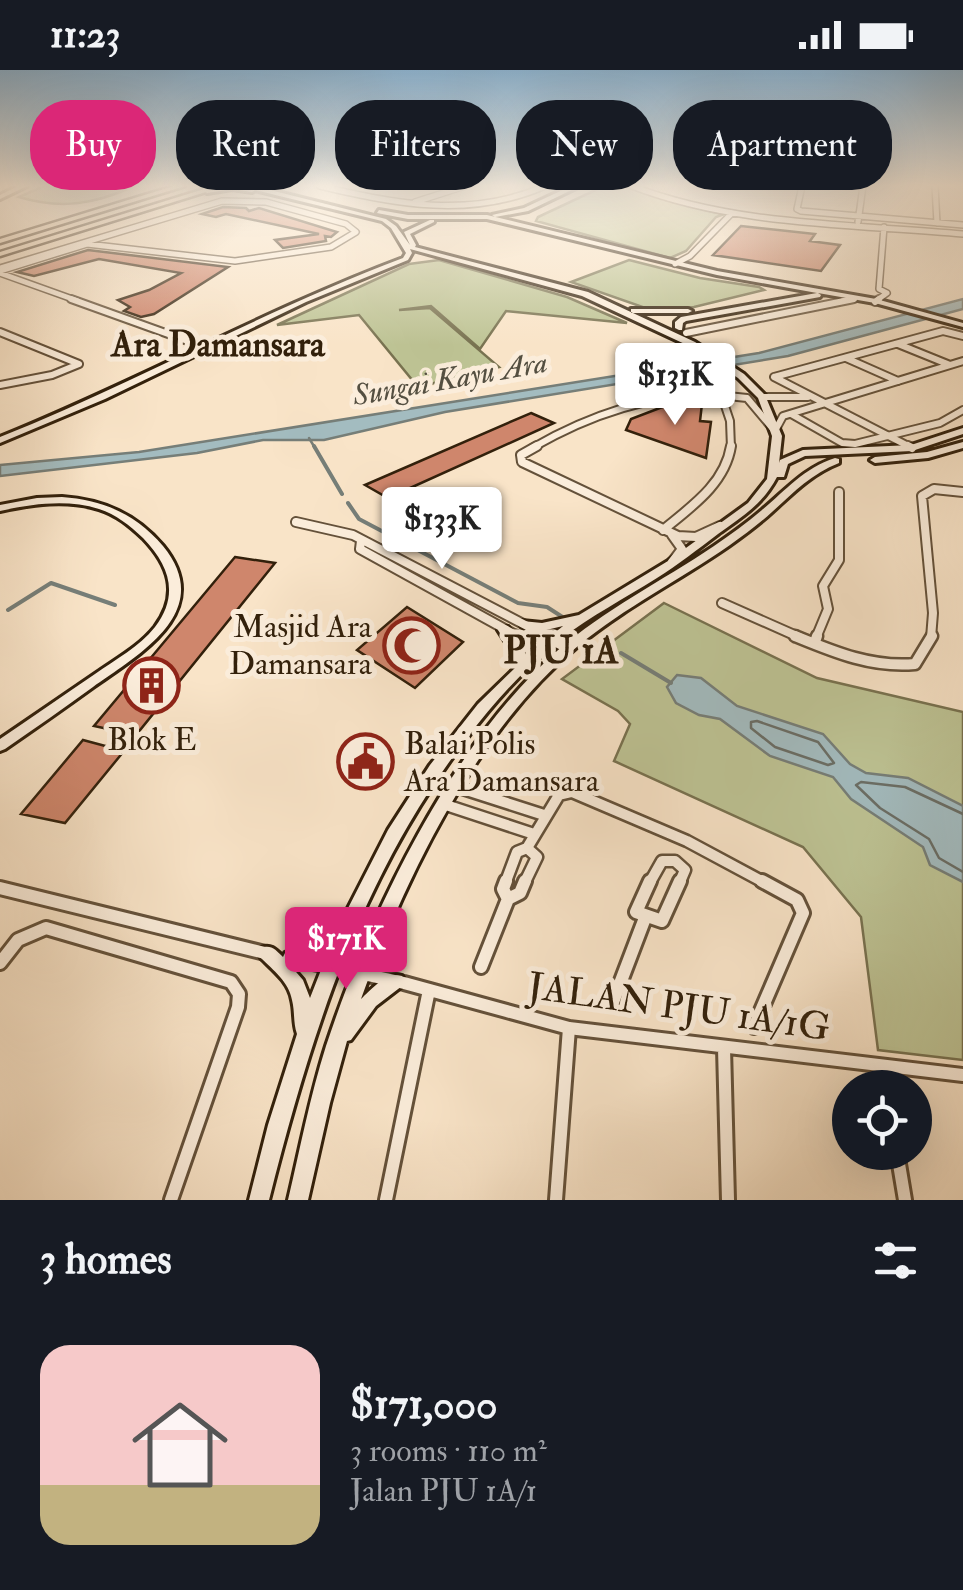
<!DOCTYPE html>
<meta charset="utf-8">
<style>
:root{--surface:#171b24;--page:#20242c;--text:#f1f3f6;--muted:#9ea1a6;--accent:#db2777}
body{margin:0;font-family:"IM FELL Double Pica",serif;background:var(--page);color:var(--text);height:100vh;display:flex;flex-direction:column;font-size:38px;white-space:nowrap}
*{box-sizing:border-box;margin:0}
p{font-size:32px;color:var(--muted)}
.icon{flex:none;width:55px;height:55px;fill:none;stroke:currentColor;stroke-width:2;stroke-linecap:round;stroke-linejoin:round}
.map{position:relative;height:1130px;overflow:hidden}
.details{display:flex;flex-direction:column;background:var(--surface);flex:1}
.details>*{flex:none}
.hud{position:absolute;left:30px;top:30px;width:905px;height:90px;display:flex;gap:20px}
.controls{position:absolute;left:832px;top:1000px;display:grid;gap:20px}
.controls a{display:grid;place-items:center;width:100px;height:100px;border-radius:50%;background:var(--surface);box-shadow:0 10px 40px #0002;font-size:50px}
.price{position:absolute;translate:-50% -85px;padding:0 22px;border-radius:10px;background:#fff;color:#222;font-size:32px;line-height:65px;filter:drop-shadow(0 2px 5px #0008)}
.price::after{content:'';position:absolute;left:50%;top:60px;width:30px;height:22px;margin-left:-15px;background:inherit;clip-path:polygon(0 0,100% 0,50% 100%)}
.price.on{background:var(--accent);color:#fff}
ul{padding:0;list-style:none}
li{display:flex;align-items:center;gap:30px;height:250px;padding:0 40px}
li span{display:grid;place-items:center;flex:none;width:280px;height:200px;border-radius:30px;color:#555}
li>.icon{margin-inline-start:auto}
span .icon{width:120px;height:120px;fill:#fffc;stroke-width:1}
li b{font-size:42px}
h2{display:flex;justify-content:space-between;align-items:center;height:120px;padding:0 40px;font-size:42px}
.pill{padding:0 35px;border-radius:40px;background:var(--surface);box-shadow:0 10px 40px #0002;font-size:35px;line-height:90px}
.pill.on{background:var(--accent);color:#fff}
.status{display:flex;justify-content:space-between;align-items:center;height:70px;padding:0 50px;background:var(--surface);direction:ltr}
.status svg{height:28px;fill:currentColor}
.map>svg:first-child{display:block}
.green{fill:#bec495;stroke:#787250;stroke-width:2.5}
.water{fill:#a3bcc0;stroke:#767e78;stroke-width:2.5}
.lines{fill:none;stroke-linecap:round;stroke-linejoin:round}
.shore{stroke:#6a6e66;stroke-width:2.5}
.stream-far1{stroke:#767e78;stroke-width:2.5}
.stream{stroke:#767e78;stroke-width:4}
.building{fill:#cf866c;stroke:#32200b;stroke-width:2.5}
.street-far4-casing{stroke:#64513a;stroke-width:8}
.street-far3-casing{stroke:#64513a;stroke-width:10}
.street-far2-casing{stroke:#64513a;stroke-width:12}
.street-far1-casing{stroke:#64513a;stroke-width:15}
.street-casing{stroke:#64513a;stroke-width:18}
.secondary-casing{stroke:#32200b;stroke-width:6}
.primary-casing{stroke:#32200b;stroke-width:5}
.street-far4{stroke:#fbeddb;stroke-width:5}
.street-far3{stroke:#fbeddb;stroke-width:6}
.street-far2{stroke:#fbeddb;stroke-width:8}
.street-far1{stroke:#fbeddb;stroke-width:10}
.street{stroke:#fbeddb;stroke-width:12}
.secondary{fill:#fbeddb;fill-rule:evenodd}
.primary{fill:#f9e4c8;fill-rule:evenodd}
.labels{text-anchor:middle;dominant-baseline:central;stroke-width:10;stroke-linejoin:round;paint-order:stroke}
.far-water-label{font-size:30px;font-style:italic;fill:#544f41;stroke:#fbeddb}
.poi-label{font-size:32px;fill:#32200b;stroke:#fbeddb;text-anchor:end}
.far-district-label{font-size:35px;font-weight:bold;fill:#32200b;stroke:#fbeddb}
.quarter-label{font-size:38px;font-weight:bold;fill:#32200b;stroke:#fbeddb}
.near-street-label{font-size:38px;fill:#32200b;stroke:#fbeddb}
</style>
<div class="status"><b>11:23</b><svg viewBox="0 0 49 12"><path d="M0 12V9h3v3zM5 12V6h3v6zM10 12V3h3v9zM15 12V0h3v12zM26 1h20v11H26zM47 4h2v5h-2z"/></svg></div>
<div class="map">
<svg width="963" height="1130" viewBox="0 0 963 1130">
<rect width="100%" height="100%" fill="#f9e4c8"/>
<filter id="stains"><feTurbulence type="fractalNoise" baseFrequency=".002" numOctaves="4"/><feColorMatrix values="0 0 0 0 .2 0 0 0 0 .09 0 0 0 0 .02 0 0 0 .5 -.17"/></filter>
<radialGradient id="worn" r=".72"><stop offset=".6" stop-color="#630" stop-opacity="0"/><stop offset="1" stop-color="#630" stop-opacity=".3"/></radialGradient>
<path class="green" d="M44 116H135C94 134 62 140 19 127Z
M604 116C645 116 683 138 724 144L716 147 686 181 670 188 536 151 538 147Z
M439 190 567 227 627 253 506 241 480 279 431 236 399 240 430 238 499 297 418 317 359 245 277 255 409 194Z
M629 190 700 208 759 217 764 220 694 237 651 240 571 212Z
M664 533 817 608 963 642V990L878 980 861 847 803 777 614 691 630 654 618 641 562 609Z"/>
<path class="water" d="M963 229V239L788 286 445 342 324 370H263L197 383 0 406V395L139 382 759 283Z
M677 605 701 608 737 636 823 664 850 694 866 703 908 708 963 736V812L930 795 923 777 851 729 833 707 770 686 720 649 699 645 676 633 667 617Z"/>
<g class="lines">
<path class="shore" d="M757 651 818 672 834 693 828 695 775 677 751 658V652Z
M963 744 905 717 861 712 856 715 880 738 929 769 939 788 963 802"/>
<path class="stream-far1" d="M309 368 315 378"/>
<path class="stream" d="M314 376 342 424
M348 433 359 449 518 533 547 537 564 548
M8 540 51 513 115 535
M621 583 671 613"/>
</g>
<path class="building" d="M223 137 246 138 249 141 259 138 337 162 331 167 325 166 326 171 283 178 275 170 319 164 226 144 216 147 202 144Z
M741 156 815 164 810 171 840 175 821 201 713 185Z
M88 180 228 197 154 244 141 247 124 241 130 237 118 230 149 220 181 203 99 189 34 206 17 202Z
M689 333 702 334 700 351 711 352 706 388 626 360 631 349 665 336Z
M531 343 554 353 388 428 365 415Z
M235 487 275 493 136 665 94 656Z
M407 537 463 572 415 618 357 580Z
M83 670 124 681 65 753 21 744Z"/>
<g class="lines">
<defs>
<path id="street-far4" d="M320 116C397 134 470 149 545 116
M632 116C735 156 853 154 963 164
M802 116 797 139 801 141 963 155
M935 116 937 153
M415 132 465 116
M858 152 863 116
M675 194 690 186 732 143
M0 198 222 131 266 132 346 154 356 162 331 177 235 191 87 174 0 201
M0 203 78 231
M842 231 854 229
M876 231 887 223 879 219 884 157"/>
<path id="street-far3" d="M71 229 196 274H211
M875 232 879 229
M0 262 79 294 52 305 0 315
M686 263 854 229
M898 274 950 295
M846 288 898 311
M774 307 943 261 963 266
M774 307 912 378
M722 327 730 351 731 378
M762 327H808
M791 344 842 373 855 374 940 353 963 340
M776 359 783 346 963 291
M532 378C598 340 671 317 747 328L773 359"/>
<path id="street-far2" d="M537 376 521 385 522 392 678 466 696 467 720 456
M908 376 912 378
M296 452 353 465 550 568
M663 460C691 437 725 414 731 376
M672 465 682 479 672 492
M361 471 360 479 521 568
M722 533 801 568
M816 568 828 539 823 516 839 490V422
M931 568 933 543 922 426 934 419 963 422"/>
<path id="street-far1" d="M516 566 556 588
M545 566 568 578
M795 566C834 582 872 598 915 594L932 566
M815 572 817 566
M457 717 544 745
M446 735 534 764
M527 778 559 725 572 722 687 771 767 814
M505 814 517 782 527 778
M524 814 537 787 527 778
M649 814 662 791H675L685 800 679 814"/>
<path id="street" d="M506 811 503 819 508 829 520 823 525 811
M650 811 636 842 662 851 680 811
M0 818 269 884
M290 888 404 913 569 958 963 1005
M0 893 18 870 46 858 231 912 239 924 238 937 171 1130
M481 897 508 829
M613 932 645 848
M754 957 803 843 797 830 762 811
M724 978 728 1130
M882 996 886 1018
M897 1082 905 1130
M386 1130 429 920
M556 1130 569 958"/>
<path id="secondary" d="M18 116H27L0 129V125Z
M225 116H254L386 149 396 156 410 175 404 162 430 150H434V152L410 164 416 175 415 177 588 222 695 272 744 304 765 325 782 366 779 393 780 390 803 380 911 375 963 358V364L912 381 805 386 788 394 784 407H777C762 435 743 446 718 464 698 479 678 495 657 508 625 528 591 546 561 569 526 597 494 632 467 668 361 805 311 964 269 1130H249L268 1055 297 964C293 953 295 941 292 930 289 912 273 900 261 888L258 883 261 878C271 874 276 880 283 887L285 883 319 867 344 846 388 760 430 695 478 634 516 597 514 585 498 560 500 557H508L527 586 563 556 542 561 522 557 520 554 522 551 542 553 579 545 668 491 748 433 767 409 772 366 758 328 738 308 689 276 582 226 410 179 412 183 408 190 306 232 105 329 0 373V367C137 312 265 240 403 188L406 183 391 158 382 151 255 120 252 122 232 119 207 123 204 121ZM330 877 310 928 303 910 290 895Z
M571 116H580L528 141 495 147 492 145 524 138Z
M379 140 408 145H487L717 201 876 229 963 253V257L875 233 818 223 821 225 820 227 686 251 683 253 682 260H679L675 258V252L681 247 817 223 717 205 487 149H408L377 143Z
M631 239H688L692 241 688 243H631Z
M963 372V378L928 388 875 393 870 390 875 387 927 382Z
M835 388 839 389V393C811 404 793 423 772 442 759 454 744 465 730 475 680 510 625 537 578 576 476 661 406 807 361 929 371 919 388 901 402 906L405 911 402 916 376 936 351 970 347 971 330 1033 308 1130H288C300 1079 310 1026 326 976 370 843 451 675 557 581 604 540 662 511 714 476 730 465 747 453 762 440 786 420 804 398 835 388Z
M62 427C103 430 136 444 163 476 216 541 140 584 93 617 64 638 34 659 5 679L0 681V669C32 647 63 626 95 604 116 589 139 577 155 557 180 524 169 495 143 468 130 456 116 444 99 439 67 429 32 434 0 441V435L37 428Z"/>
<path id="primary" d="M174 116H185L0 173V169Z
M214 116H225L0 186V182Z"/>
</defs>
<use href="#street-far4" class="street-far4-casing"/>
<use href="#street-far3" class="street-far3-casing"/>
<use href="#street-far2" class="street-far2-casing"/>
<use href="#street-far1" class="street-far1-casing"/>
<use href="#street" class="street-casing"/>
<use href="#secondary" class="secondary-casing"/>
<use href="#primary" class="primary-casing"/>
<use href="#street-far4" class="street-far4"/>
<use href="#street-far3" class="street-far3"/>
<use href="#street-far2" class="street-far2"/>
<use href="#street-far1" class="street-far1"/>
<use href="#street" class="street"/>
<use href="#secondary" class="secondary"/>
<use href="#primary" class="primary"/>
</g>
<linearGradient id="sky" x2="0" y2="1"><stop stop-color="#8cb7d8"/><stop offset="0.42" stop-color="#fcf3e6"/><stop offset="1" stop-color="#fcf3e6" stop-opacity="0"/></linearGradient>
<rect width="963" height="275" fill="url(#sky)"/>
<defs>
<symbol id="mosque-ring" viewBox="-11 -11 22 22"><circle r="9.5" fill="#fbeddb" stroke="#8f2418" stroke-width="1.5"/><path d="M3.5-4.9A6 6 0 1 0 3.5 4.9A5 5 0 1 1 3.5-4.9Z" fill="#8f2418"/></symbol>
<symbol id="building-ring" viewBox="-11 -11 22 22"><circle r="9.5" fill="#fbeddb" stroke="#8f2418" stroke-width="1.5"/><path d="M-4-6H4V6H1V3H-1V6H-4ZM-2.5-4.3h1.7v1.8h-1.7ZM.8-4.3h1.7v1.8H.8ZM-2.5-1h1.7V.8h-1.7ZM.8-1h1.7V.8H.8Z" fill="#8f2418"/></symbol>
<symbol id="civic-ring" viewBox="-11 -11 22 22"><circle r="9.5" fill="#fbeddb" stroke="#8f2418" stroke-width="1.5"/><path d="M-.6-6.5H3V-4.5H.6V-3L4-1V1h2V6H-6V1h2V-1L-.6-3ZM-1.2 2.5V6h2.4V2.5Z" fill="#8f2418"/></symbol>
</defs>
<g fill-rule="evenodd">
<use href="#mosque-ring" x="380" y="544" width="63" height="63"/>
<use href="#building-ring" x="120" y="584" width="63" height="63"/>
<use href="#civic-ring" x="334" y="660" width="63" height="63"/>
</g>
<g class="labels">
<g class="far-water-label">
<text transform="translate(450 309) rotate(-10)">Sungai Kayu Ara</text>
</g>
<g class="poi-label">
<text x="372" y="557">Masjid Ara<tspan x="372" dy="37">Damansara</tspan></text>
<text x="152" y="670" text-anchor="middle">Blok E</text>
<text x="404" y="674" text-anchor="start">Balai Polis<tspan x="404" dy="37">Ara Damansara</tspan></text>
</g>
<g class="far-district-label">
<text x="218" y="275">Ara Damansara</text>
</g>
<g class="quarter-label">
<text x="561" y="581">PJU 1A</text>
</g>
<g class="near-street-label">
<text transform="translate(679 937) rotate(8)">JALAN PJU 1A/1G</text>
</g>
</g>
<rect width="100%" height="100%" filter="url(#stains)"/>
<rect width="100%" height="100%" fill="url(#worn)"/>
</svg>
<div class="controls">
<a><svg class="icon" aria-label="locate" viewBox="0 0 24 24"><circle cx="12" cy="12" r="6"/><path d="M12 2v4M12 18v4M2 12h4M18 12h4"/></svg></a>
</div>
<b class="price" style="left:675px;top:358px">$131K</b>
<b class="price" style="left:442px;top:502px">$133K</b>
<b class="price on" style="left:346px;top:922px">$171K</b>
<div class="hud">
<a class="pill on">Buy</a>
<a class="pill">Rent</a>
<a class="pill">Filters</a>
<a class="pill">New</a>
<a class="pill">Apartment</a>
</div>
</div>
<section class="details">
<h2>3 homes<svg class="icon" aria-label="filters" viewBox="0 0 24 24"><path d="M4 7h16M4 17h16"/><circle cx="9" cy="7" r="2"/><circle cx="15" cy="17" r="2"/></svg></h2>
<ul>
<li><span style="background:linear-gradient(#f6c9c9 70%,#c2b280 0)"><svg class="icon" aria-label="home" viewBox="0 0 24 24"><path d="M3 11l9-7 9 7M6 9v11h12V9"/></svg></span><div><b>$171,000</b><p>3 rooms · 110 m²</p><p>Jalan PJU 1A/1</p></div></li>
</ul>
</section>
